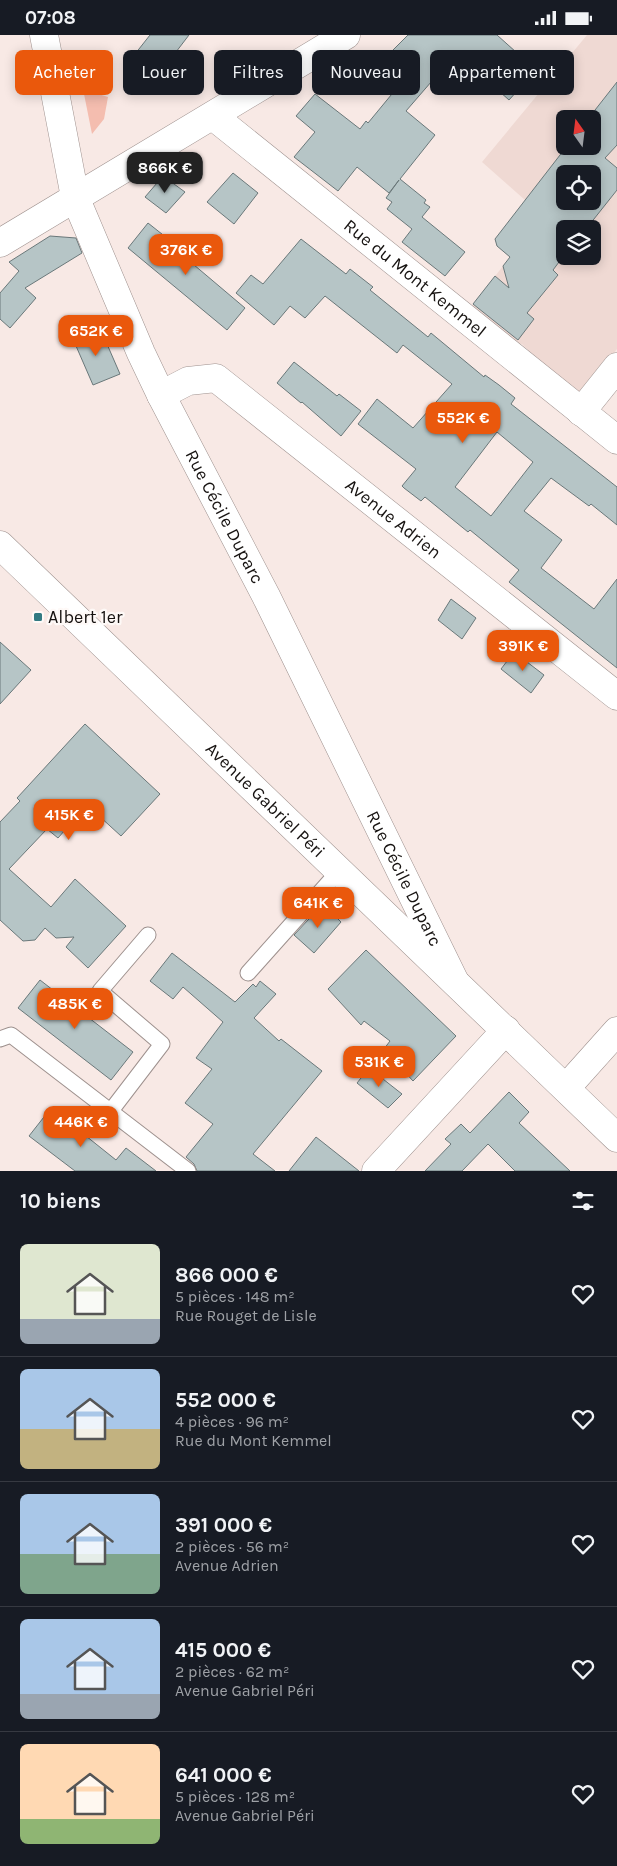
<!DOCTYPE html>
<html lang="fr">
<meta charset="utf-8">
<style>
:root{--surface:#171b24;--page:#20242c;--text:#f1f3f6;--muted:#9ea1a6;--line:#363941;--accent:#ea580c}
body{margin:0;font-family:Karla,sans-serif;background:var(--page);color:var(--text);height:100vh;display:flex;flex-direction:column;font-size:19px;white-space:nowrap}
*{box-sizing:border-box;margin:0}
p{font-size:16px;color:var(--muted)}
.icon{flex:none;width:28px;height:28px;fill:none;stroke:currentColor;stroke-width:2;stroke-linecap:round;stroke-linejoin:round}
.map{position:relative;height:1136px;overflow:hidden}
.drawer{display:flex;flex-direction:column;background:var(--surface);flex:1}
.drawer>*{flex:none}
.banner{position:absolute;left:15px;top:15px;width:588px;height:45px;display:flex;gap:10px}
.needle{width:32px;rotate:346deg}
.buttons{position:absolute;left:556px;top:75px;display:grid;gap:10px}
.buttons a{display:grid;place-items:center;width:45px;height:45px;border-radius:8px;background:var(--surface);box-shadow:0 2px 12px #0003;font-size:25px}
.price{position:absolute;translate:-50% -42px;padding:0 11px;border-radius:10px;background:var(--accent);color:#fff;font-size:16px;line-height:32px;filter:drop-shadow(0 1px 2px #0008)}
.price::after{content:'';position:absolute;left:50%;top:30px;width:15px;height:11px;margin-left:-8px;background:inherit;clip-path:polygon(0 0,100% 0,50% 100%)}
.price.on{background:#222;color:#fff}
ul{padding:0;list-style:none}
li{display:flex;align-items:center;gap:15px;height:125px;padding:0 20px}
li+li{border-top:1px solid var(--line)}
li span{display:grid;place-items:center;flex:none;width:140px;height:100px;border-radius:8px;color:#555}
li>.icon{margin-inline-start:auto}
span .icon{width:60px;height:60px;fill:#fffc;stroke-width:1}
li b{font-size:21px}
h2{display:flex;justify-content:space-between;align-items:center;height:60px;padding:0 20px;font-size:21px}
.chip{padding:0 18px;border-radius:8px;background:var(--surface);box-shadow:0 2px 12px #0003;font-size:18px;line-height:45px}
.chip.on{background:var(--accent);color:#fff}
.status{display:flex;justify-content:space-between;align-items:center;height:35px;padding:0 25px;background:var(--surface);direction:ltr}
.status svg{height:14px;fill:currentColor}
.map>svg:first-child{display:block}
.built{fill:#efd9d3;fill-rule:evenodd}
.green{fill:#f4bdaf}
.building{fill:#b6c5c6;stroke:#6a787a;fill-rule:evenodd}
.lines{fill:none;stroke-linecap:round;stroke-linejoin:round}
.service-casing{stroke:#9e918e;stroke-width:17}
.minor-casing{stroke:#9e918e;stroke-width:29}
.primary-casing{stroke:#9e918e;stroke-width:29}
.service{stroke:#fff;stroke-width:15}
.minor{stroke:#fff;stroke-width:28}
.primary{stroke:#fff;stroke-width:28}
.poi-dot{fill:#327a82;stroke:#fef9f7;stroke-width:2}
.labels{text-anchor:middle;dominant-baseline:central;stroke-width:4.5;stroke-linejoin:round;paint-order:stroke}
.street-label{font-size:18px;fill:#161210;stroke:#fef9f7}
.poi-label{font-size:18px;fill:#161210;stroke:#fef9f7;text-anchor:start}
</style>
<div class="status"><b>07:08</b><svg viewBox="0 0 49 12"><path d="M0 12V9h3v3zM5 12V6h3v6zM10 12V3h3v9zM15 12V0h3v12zM26 1h20v11H26zM47 4h2v5h-2z"/></svg></div>
<div class="map">
<svg width="617" height="1136" viewBox="0 0 617 1136">
<rect width="100%" height="100%" fill="#f8e9e5"/>
<path class="built" d="M587 0H617V314L577 364 522 309 516 308 471 272 510 222 497 211 495 204 525 165 482 127ZM565 84H592V111H565ZM565 139H592V166H565ZM565 194H592V221H565Z"/>
<path class="green" d="M83 54 108 62 104 84 92 99Z"/>
<path class="building" d="M150 0H189L150 51 124 33Z
M408 0H497L536 35 509 65 460 21 441 42 438 39 406 76 435 100 400 144 426 165 424 168 430 172 422 182 465 217 445 241 402 207 412 194 387 174 392 167 386 163 399 145 389 158 357 132 338 156 294 122 315 97 296 81 315 59 360 94 366 86 368 88 401 48 380 28Z
M617 47V110L605 123 617 133V155L586 194H565V219L553 235 558 240 527 278 534 284 518 305 473 269 495 241 509 253 503 231 510 222 497 211 495 204 567 111H592V84H588ZM565 139H592V166H565Z
M233 138 258 158 234 189 207 167Z
M163 141 185 157 166 178 145 162Z
M148 188 177 211 174 213 245 273 227 295 128 213Z
M50 201 76 203 82 218 25 253 36 263 10 293 0 284V258L19 236 9 227Z
M301 204 346 239 350 234 373 252 370 255 428 302 431 298 484 342 485 340 499 350 515 363 511 369 617 452V490L591 469 589 471 551 443 524 476 562 505 541 533 594 574 617 544V633L509 547 519 535 470 495 468 497 425 462 421 466 404 453 402 451 416 434 358 389 377 364 413 393 452 349 403 310 397 318 325 261 305 283 290 271 274 290 236 258 251 240 263 249ZM497 397 533 427 491 481 455 452Z
M100 293 120 339 93 350 73 304Z
M294 327 337 361 339 359 361 376 341 401 302 367 301 368 277 348Z
M451 564 476 583 462 604 438 585Z
M0 607 31 635 0 669Z
M514 617 544 640 531 658 501 634Z
M85 689 160 759 121 801 87 770 58 803 47 794 9 834 51 872 75 844 126 891 88 933 66 912 74 902 56 903 45 893 35 905 23 906 0 885V787L20 766 17 763Z
M323 869 341 887 314 918 294 900Z
M366 915 456 1001 413 1046 384 1014 390 1006 364 986 361 990 328 954Z
M172 918 235 967 253 949 256 952 260 946 276 959 254 983 279 1006 281 1004 322 1036 253 1119 275 1136H197L194 1129 186 1122 213 1089 185 1068 212 1034 196 1023 223 987 183 952 173 964 150 946Z
M40 945 133 1017 111 1045 18 973Z
M369 1033 402 1059 388 1073 357 1048Z
M509 1057 529 1077 519 1088 570 1136H515L488 1109 462 1136H425L451 1109 445 1104 461 1089 470 1098Z
M51 1073 116 1125 126 1113 156 1136H75L29 1101Z
M316 1102 359 1136H289Z"/>
<g class="lines">
<defs>
<path id="service" d="M248 938 339 836
M0 1004 11 1000 188 1136
M110 1077 162 1009 100 956 148 900"/>
<g id="minor">
<path id="s1" d="M44 0 75 162 141 318 161 360 266 561 454 945"/>
<path id="s2" d="M213 81 617 405"/>
<path d="M0 208 346 0"/>
<path id="s3" d="M161 360 188 346 216 343 617 661"/>
<path d="M581 377 617 332"/>
<path d="M566 1053 617 996"/>
<path d="M376 1136 506 995"/>
</g>
<g id="primary">
<path id="s4" d="M0 510 617 1103"/>
</g>
</defs>
<use href="#service" class="service-casing"/>
<use href="#minor" class="minor-casing"/>
<use href="#primary" class="primary-casing"/>
<use href="#service" class="service"/>
<use href="#minor" class="minor"/>
<use href="#primary" class="primary"/>
</g>
<rect class="poi-dot" x="33" y="577" width="10" height="10" rx="2.5"/>
<g class="labels">
<g class="street-label">
<text stroke="none"><textPath href="#s2" startOffset="259">Rue du Mont Kemmel</textPath></text>
<text stroke="none"><textPath href="#s1" startOffset="518">Rue Cécile Duparc</textPath></text>
<text stroke="none"><textPath href="#s3" startOffset="285">Avenue Adrien</textPath></text>
<text stroke="none"><textPath href="#s4" startOffset="368">Avenue Gabriel Péri</textPath></text>
<text stroke="none"><textPath href="#s1" startOffset="922">Rue Cécile Duparc</textPath></text>
</g>
<g class="poi-label">
<text x="48" y="582">Albert 1er</text>
</g>
</g>
</svg>
<div class="buttons">
<a><svg class="needle" viewBox="-14 -14 28 28"><path d="M0-13l5 13h-10z" fill="#e53935"/><path d="M0 13l5-13h-10z" fill="#9ea1a6"/></svg></a>
<a><svg class="icon" aria-label="locate" viewBox="0 0 24 24"><circle cx="12" cy="12" r="6"/><path d="M12 2v4M12 18v4M2 12h4M18 12h4"/></svg></a>
<a><svg class="icon" aria-label="layers" viewBox="0 0 24 24"><path d="M12 4l9 5-9 5-9-5zM3 14l9 5 9-5"/></svg></a>
</div>
<b class="price on" style="left:165px;top:159px">866K €</b>
<b class="price" style="left:186px;top:241px">376K €</b>
<b class="price" style="left:96px;top:322px">652K €</b>
<b class="price" style="left:463px;top:409px">552K €</b>
<b class="price" style="left:523px;top:637px">391K €</b>
<b class="price" style="left:69px;top:806px">415K €</b>
<b class="price" style="left:318px;top:894px">641K €</b>
<b class="price" style="left:75px;top:995px">485K €</b>
<b class="price" style="left:379px;top:1053px">531K €</b>
<b class="price" style="left:81px;top:1113px">446K €</b>
<div class="banner">
<a class="chip on">Acheter</a>
<a class="chip">Louer</a>
<a class="chip">Filtres</a>
<a class="chip">Nouveau</a>
<a class="chip">Appartement</a>
</div>
</div>
<section class="drawer">
<h2>10 biens<svg class="icon" aria-label="filters" viewBox="0 0 24 24"><path d="M4 7h16M4 17h16"/><circle cx="9" cy="7" r="2"/><circle cx="15" cy="17" r="2"/></svg></h2>
<ul>
<li><span style="background:linear-gradient(#dfe7d0 75%,#9aa5b1 0)"><svg class="icon" aria-label="home" viewBox="0 0 24 24"><path d="M3 11l9-7 9 7M6 9v11h12V9"/></svg></span><div><b>866 000 €</b><p>5 pièces · 148 m²</p><p>Rue Rouget de Lisle</p></div><svg class="icon" aria-label="heart" viewBox="0 0 24 24"><path d="M12 20l-8-8c-3-5 5-10 8-4 3-6 11-1 8 4z"/></svg></li>
<li><span style="background:linear-gradient(#a9c7e8 60%,#c2b280 0)"><svg class="icon" aria-label="home" viewBox="0 0 24 24"><path d="M3 11l9-7 9 7M6 9v11h12V9"/></svg></span><div><b>552 000 €</b><p>4 pièces · 96 m²</p><p>Rue du Mont Kemmel</p></div><svg class="icon" aria-label="heart" viewBox="0 0 24 24"><path d="M12 20l-8-8c-3-5 5-10 8-4 3-6 11-1 8 4z"/></svg></li>
<li><span style="background:linear-gradient(#a9c7e8 60%,#7fa58c 0)"><svg class="icon" aria-label="home" viewBox="0 0 24 24"><path d="M3 11l9-7 9 7M6 9v11h12V9"/></svg></span><div><b>391 000 €</b><p>2 pièces · 56 m²</p><p>Avenue Adrien</p></div><svg class="icon" aria-label="heart" viewBox="0 0 24 24"><path d="M12 20l-8-8c-3-5 5-10 8-4 3-6 11-1 8 4z"/></svg></li>
<li><span style="background:linear-gradient(#a9c7e8 75%,#9aa5b1 0)"><svg class="icon" aria-label="home" viewBox="0 0 24 24"><path d="M3 11l9-7 9 7M6 9v11h12V9"/></svg></span><div><b>415 000 €</b><p>2 pièces · 62 m²</p><p>Avenue Gabriel Péri</p></div><svg class="icon" aria-label="heart" viewBox="0 0 24 24"><path d="M12 20l-8-8c-3-5 5-10 8-4 3-6 11-1 8 4z"/></svg></li>
<li><span style="background:linear-gradient(#ffd9b3 75%,#8fb573 0)"><svg class="icon" aria-label="home" viewBox="0 0 24 24"><path d="M3 11l9-7 9 7M6 9v11h12V9"/></svg></span><div><b>641 000 €</b><p>5 pièces · 128 m²</p><p>Avenue Gabriel Péri</p></div><svg class="icon" aria-label="heart" viewBox="0 0 24 24"><path d="M12 20l-8-8c-3-5 5-10 8-4 3-6 11-1 8 4z"/></svg></li>
</ul>
</section>
